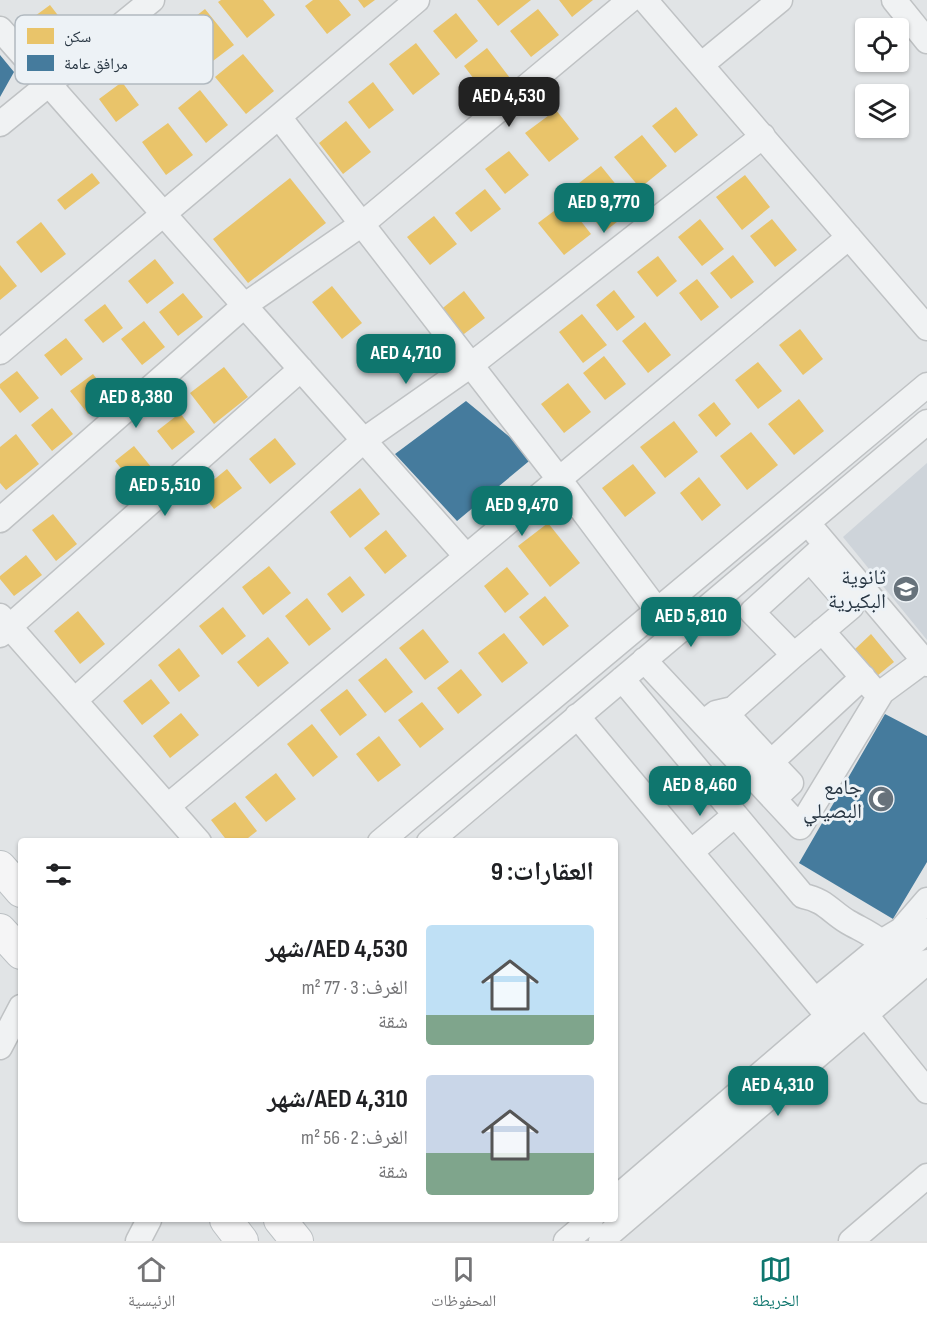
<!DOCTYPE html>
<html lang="ar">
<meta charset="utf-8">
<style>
:root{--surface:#fff;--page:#f2f2f2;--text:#202124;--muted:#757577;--line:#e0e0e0;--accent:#0f766e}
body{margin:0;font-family:"Sofia Sans Condensed","Noto Naskh Arabic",sans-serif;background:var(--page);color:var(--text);direction:rtl;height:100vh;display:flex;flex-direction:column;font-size:22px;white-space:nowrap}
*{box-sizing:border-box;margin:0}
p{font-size:20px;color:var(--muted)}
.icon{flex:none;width:33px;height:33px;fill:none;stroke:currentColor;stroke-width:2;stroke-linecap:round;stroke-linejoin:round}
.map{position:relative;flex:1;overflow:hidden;direction:ltr}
.drawer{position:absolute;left:18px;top:838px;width:600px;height:384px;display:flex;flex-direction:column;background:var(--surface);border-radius:6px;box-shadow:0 2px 4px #0004;direction:rtl}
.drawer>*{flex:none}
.fabs{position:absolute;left:855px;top:18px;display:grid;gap:12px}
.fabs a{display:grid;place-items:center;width:54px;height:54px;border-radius:6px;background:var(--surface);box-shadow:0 2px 4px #0004;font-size:30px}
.price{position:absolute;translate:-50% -51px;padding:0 14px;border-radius:12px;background:var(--accent);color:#fff;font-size:20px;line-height:39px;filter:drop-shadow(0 2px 3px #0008)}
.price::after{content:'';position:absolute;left:50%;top:36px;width:18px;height:14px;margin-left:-9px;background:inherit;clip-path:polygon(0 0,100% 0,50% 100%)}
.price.on{background:#222;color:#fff}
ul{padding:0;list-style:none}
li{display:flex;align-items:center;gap:18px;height:150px;padding:0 24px}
li span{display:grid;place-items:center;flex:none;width:168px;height:120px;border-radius:6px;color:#555}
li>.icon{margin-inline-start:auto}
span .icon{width:72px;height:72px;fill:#fffc;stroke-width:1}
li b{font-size:26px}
h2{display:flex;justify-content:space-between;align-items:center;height:72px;padding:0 24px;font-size:26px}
.menu{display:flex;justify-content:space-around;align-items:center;height:84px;border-top:2px solid var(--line);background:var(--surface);font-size:16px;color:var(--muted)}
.menu a{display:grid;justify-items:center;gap:3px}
.menu .on{color:var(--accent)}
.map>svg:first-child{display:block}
.built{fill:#ced4da}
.homes{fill:#e9c46a}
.public{fill:#457b9d}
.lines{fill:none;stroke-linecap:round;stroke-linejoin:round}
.minor-casing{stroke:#bfc2c4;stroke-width:27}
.major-casing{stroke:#bcc1c4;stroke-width:34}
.minor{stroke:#f0f2f3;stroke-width:24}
.major{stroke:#f5f5f6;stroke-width:32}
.labels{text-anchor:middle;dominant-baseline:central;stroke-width:6;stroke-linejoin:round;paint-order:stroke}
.poi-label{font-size:21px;fill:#263441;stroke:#edf2f6;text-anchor:end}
.key{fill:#edf2f6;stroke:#b1b9c0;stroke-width:1.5}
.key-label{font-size:16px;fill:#263441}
</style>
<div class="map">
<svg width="927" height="1241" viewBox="0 0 927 1241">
<rect width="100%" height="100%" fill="#e1e4e6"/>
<path class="built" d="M927 463V640L843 537Z"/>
<path class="homes" d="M221 0H263L275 15 247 38 218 2Z
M313 0H339L351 15 327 34 305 6Z
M358 0H375L364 8Z
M477 0H531L498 26Z
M559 0H593L572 17Z
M50 5 74 36 48 55 24 24Z
M205 9 234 45 205 67 177 31Z
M538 9 559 35 531 57 510 31Z
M456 13 478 41 456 59 433 31Z
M416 43 440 74 413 95 389 64Z
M487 48 510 78 487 96 464 66Z
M243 54 274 91 246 114 215 77Z
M122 82 139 105 116 122 99 99Z
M373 82 394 110 369 129 348 102Z
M200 90 228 125 206 143 178 108Z
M676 107 698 135 675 153 652 126Z
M556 110 579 139 549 162 525 133Z
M346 121 371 152 343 174 319 143Z
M168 123 193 155 166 175 142 142Z
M642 135 667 166 640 188 614 157Z
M509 151 529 175 505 194 485 169Z
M601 166 635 208 604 232 570 190Z
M92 173 100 183 65 210 57 200Z
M745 175 770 207 742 230 716 197Z
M290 178 326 223 248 283 213 239Z
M485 189 501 209 471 232 455 213Z
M566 202 591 234 564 255 538 223Z
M434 216 457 244 430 265 407 237Z
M700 219 724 249 702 266 678 237Z
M772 219 797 250 775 267 750 236Z
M41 222 66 254 41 273 16 242Z
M733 255 754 282 731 299 710 273Z
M658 256 677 281 657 297 637 272Z
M155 259 174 283 147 304 128 281Z
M0 265 17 286 0 300Z
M697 279 719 307 701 321 679 293Z
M332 286 362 323 342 339 312 302Z
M614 290 635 317 617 331 596 305Z
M464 291 485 318 460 337 439 311Z
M183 293 203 317 178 336 159 312Z
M105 304 123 328 103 343 84 320Z
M582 314 607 345 583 363 559 332Z
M144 321 165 347 142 365 121 339Z
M645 322 671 355 648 373 622 341Z
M800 329 823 359 803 375 779 345Z
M66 338 83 359 61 376 44 355Z
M604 356 626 384 605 400 583 373Z
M758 362 782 391 758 409 735 380Z
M224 367 248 397 214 424 190 393Z
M17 371 39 398 20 413 0 388V384Z
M93 374 111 397 88 414 70 391Z
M568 383 591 412 564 433 541 404Z
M799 399 824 431 794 455 768 424Z
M714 402 731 424 716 437 698 415Z
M52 408 73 434 52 451 31 425Z
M180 413 195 432 172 450 157 431Z
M674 421 698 452 665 478 640 447Z
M751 432 778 465 747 490 720 456Z
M16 434 39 464 6 490 0 483V447Z
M275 438 296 464 270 484 249 459Z
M134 446 156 473 137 488 115 461Z
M633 464 656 493 625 517 602 488Z
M227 469 242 488 214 509 200 491Z
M699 477 721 505 702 521 680 493Z
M360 488 380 514 350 538 330 512Z
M53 514 77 544 56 561 32 530Z
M548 523 580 563 550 587 518 546Z
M386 530 407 556 385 574 364 548Z
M26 555 42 575 14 596 0 579V576Z
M269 566 291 593 263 615 242 587Z
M507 567 529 594 505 613 484 586Z
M350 576 365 595 342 613 327 594Z
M545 596 569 626 543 646 519 617Z
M307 598 331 629 309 646 285 616Z
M223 607 246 636 222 655 199 626Z
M78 611 105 644 80 664 54 631Z
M423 629 449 662 425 680 399 648Z
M504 633 528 663 502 683 478 653Z
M871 634 894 662 877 676 854 650Z
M268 637 289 663 258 687 237 662Z
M179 648 200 676 179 692 158 665Z
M386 658 413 692 385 713 358 680Z
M461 669 482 695 458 714 437 688Z
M151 679 170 703 142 725 123 701Z
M347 689 367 715 340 736 320 710Z
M422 702 444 729 420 748 398 720Z
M181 713 199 735 170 758 153 736Z
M312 724 338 757 313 777 287 744Z
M379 736 401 765 378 782 356 754Z
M276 773 296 799 266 822 245 797Z
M235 802 257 831 243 842H228L211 820Z"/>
<path class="public" d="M0 55 14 72 0 97Z
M466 401 534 457 457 521 395 454Z
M885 714 927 736V862L893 919 799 863Z"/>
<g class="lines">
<defs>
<path id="minor" d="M645 0 927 328
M894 0 927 41
M0 29 466 556
M701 65 780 0
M279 117 559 479 657 610
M0 124 152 0
M0 352 417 0
M0 520 245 305 362 224 630 0
M816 533 927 664
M0 616 199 842
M822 631 872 688
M0 635 301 369
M794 655 851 607 810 560
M644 660 800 827 882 692 924 661
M622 679 803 896C825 900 831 912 848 922 860 929 871 933 881 942L901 930 927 900
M75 700 364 440 471 365 763 136
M724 711 771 762 863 677
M577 716 828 1016
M703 723 716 713 733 709 794 655 752 612 826 545
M771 762 791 783 774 799
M168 806 849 237
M380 842 927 385
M429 842 927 422
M691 852 735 815
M816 1000 873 953 881 942
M865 1014 927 1091
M0 1047 21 1007
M615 1199 927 931
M138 1241 149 1220
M566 1241 591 1220
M601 1241 927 962
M851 1241 927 1176"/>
<path id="major" d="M0 867 21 891
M0 930 21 953
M226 1220 242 1241
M280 1220 297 1241"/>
</defs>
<use href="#minor" class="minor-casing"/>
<use href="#major" class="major-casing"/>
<use href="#minor" class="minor"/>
<use href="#major" class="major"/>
</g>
<defs>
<symbol id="school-disc" viewBox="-11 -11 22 22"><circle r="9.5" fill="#67727b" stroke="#edf2f6"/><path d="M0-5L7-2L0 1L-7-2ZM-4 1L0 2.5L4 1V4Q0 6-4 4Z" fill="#fff"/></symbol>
<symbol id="mosque-disc" viewBox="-11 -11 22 22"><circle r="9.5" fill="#67727b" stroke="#edf2f6"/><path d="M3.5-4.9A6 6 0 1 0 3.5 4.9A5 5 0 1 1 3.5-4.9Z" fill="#fff"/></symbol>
</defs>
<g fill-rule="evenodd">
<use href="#school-disc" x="891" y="574" width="30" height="30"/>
<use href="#mosque-disc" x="866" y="784" width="30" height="30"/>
</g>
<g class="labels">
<g class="poi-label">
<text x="886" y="577">ثانوية<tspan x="886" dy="24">البكيرية</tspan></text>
<text x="862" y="787">جامع<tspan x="862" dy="24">البصيلي</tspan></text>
</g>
</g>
<rect x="15" y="15" width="198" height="69" rx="9" class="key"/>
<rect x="27" y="28" width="27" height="16" fill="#e9c46a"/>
<rect x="27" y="55" width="27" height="16" fill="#457b9d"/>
<g class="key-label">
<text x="64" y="42">سكن</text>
<text x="64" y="69">مرافق عامة</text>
</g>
</svg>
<div class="fabs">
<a><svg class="icon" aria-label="locate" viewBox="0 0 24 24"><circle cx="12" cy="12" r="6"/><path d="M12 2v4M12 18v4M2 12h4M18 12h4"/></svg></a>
<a><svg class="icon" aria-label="layers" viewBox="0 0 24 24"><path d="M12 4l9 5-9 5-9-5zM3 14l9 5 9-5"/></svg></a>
</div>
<b class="price on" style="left:509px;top:128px">AED 4,530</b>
<b class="price" style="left:604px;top:234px">AED 9,770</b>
<b class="price" style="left:406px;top:385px">AED 4,710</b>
<b class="price" style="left:136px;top:429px">AED 8,380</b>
<b class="price" style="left:165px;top:517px">AED 5,510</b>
<b class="price" style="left:522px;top:537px">AED 9,470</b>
<b class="price" style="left:691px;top:648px">AED 5,810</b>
<b class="price" style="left:700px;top:817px">AED 8,460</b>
<b class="price" style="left:778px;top:1117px">AED 4,310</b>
<section class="drawer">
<h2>العقارات: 9<svg class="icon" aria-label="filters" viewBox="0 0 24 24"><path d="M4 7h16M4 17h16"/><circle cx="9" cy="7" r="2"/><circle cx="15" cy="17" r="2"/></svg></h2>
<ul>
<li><span style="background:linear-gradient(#bfe0f5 75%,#7fa58c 0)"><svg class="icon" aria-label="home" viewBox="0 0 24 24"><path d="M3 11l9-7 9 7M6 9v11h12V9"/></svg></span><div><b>AED 4,530/شهر</b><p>الغرف: 3 · 77 m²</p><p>شقة</p></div></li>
<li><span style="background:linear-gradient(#c9d6e8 65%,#7fa58c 0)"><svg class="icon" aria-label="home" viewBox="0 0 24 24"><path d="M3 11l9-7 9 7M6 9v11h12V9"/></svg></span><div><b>AED 4,310/شهر</b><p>الغرف: 2 · 56 m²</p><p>شقة</p></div></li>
</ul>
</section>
</div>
<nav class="menu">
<a class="on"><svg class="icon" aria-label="map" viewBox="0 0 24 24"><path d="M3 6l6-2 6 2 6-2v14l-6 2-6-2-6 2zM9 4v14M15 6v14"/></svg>الخريطة</a>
<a><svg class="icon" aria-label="saved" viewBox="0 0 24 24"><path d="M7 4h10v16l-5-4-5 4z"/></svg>المحفوظات</a>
<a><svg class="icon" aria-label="home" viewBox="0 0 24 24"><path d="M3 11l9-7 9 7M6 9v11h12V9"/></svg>الرئيسية</a>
</nav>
